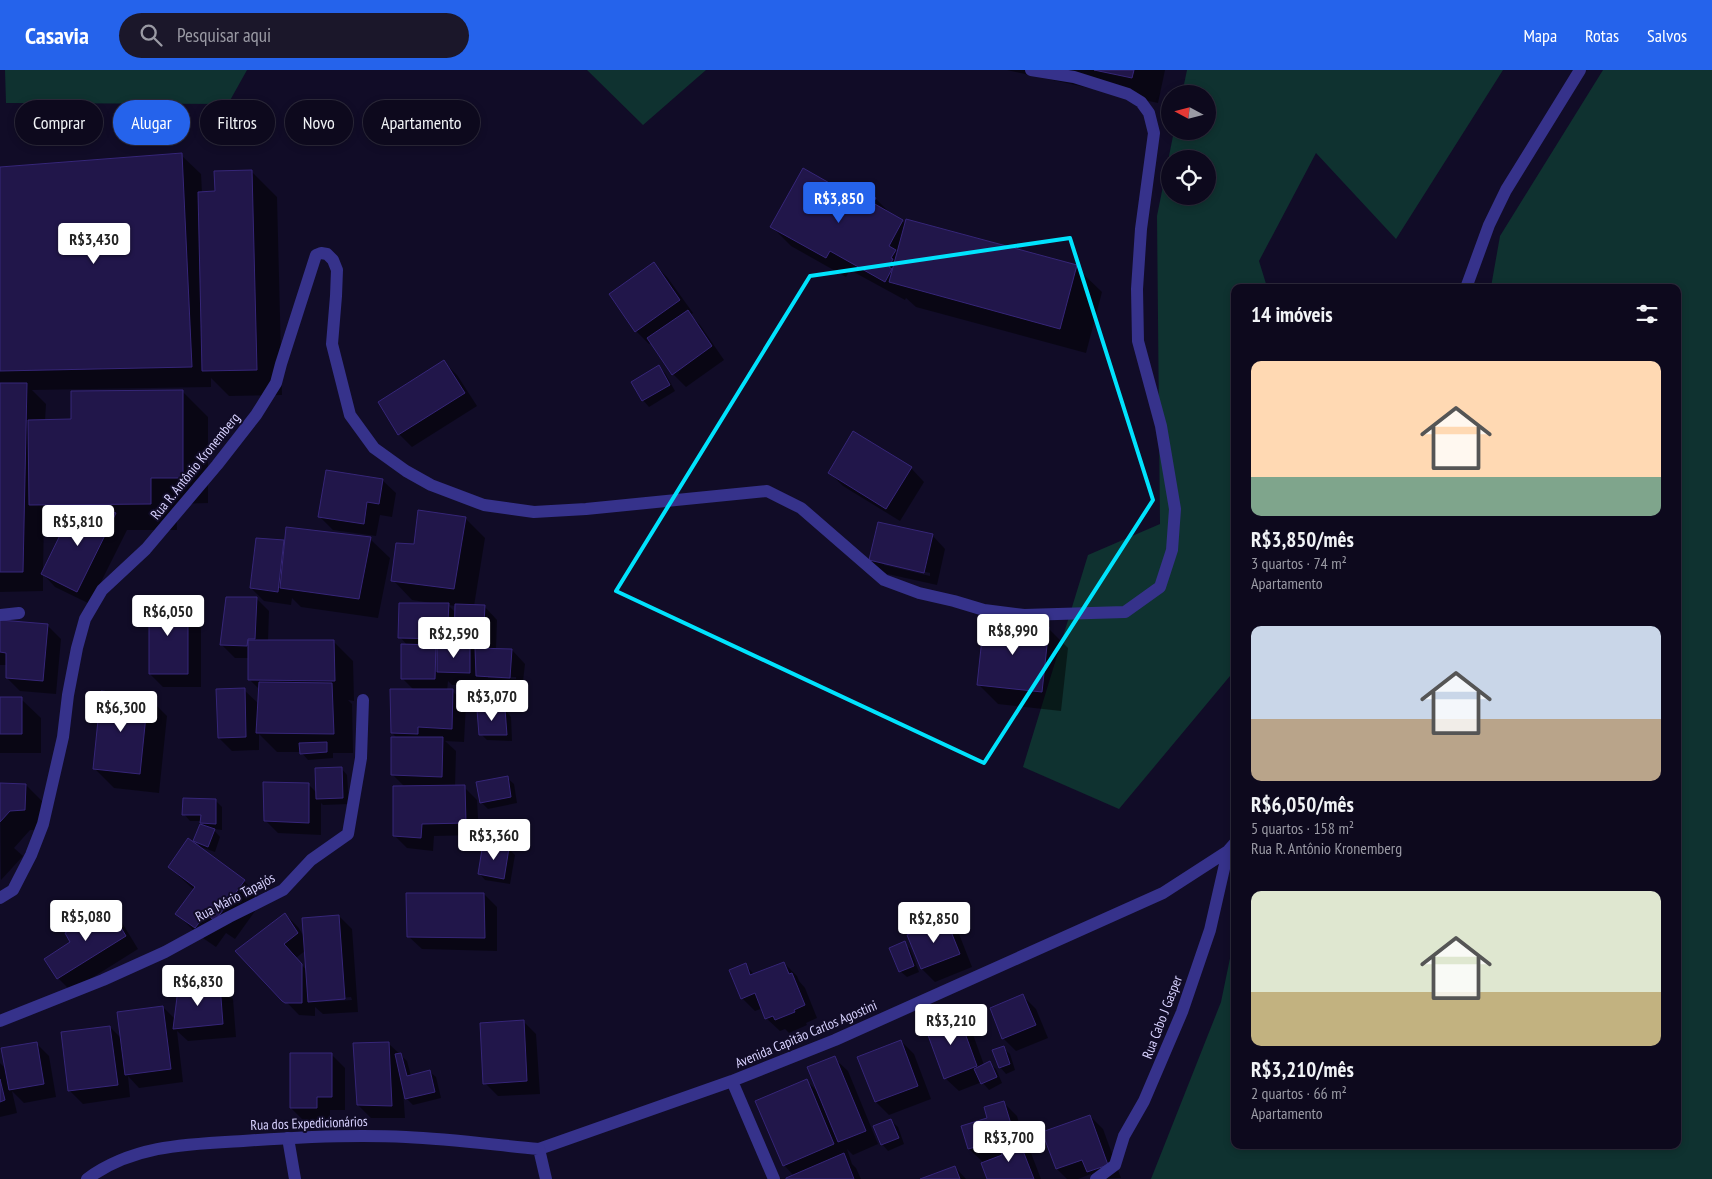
<!DOCTYPE html>
<html lang="pt">
<meta charset="utf-8">
<style>
:root{--surface:#0d091d;--page:#1b172a;--text:#f1f3f6;--muted:#9a9aa4;--line:#2d2a3b;--accent:#2563eb}
body{margin:0;font-family:"PT Sans Narrow",sans-serif;background:var(--page);color:var(--text);height:100vh;display:flex;flex-direction:column;font-size:19px;white-space:nowrap}
*{box-sizing:border-box;margin:0}
p{font-size:16px;color:var(--muted)}
.icon{flex:none;width:28px;height:28px;fill:none;stroke:currentColor;stroke-width:2;stroke-linecap:round;stroke-linejoin:round}
.map{position:relative;flex:1;overflow:hidden}
.panel{position:absolute;left:1231px;top:214px;width:450px;height:865px;display:flex;flex-direction:column;background:var(--surface);border-radius:10px;box-shadow:0 2px 8px #0003,0 0 0 1px var(--line)}
.panel>*{flex:none}
.top-card{position:absolute;left:15px;top:30px;width:475px;height:45px;display:flex;gap:10px}
.needle{width:32px;rotate:277deg}
.fabs{position:absolute;left:1161px;top:15px;display:grid;gap:10px}
.fabs a{display:grid;place-items:center;width:55px;height:55px;border-radius:50%;background:var(--surface);box-shadow:0 2px 8px #0003,0 0 0 1px var(--line);font-size:25px}
.price{position:absolute;translate:-50% -42px;padding:0 11px;border-radius:5px;background:#fff;color:#222;font-size:16px;line-height:32px;filter:drop-shadow(0 1px 2px #0008)}
.price::after{content:'';position:absolute;left:50%;top:30px;width:15px;height:11px;margin-left:-8px;background:inherit;clip-path:polygon(0 0,100% 0,50% 100%)}
.price.current{background:var(--accent);color:#fff}
ul{padding:0;list-style:none}
li{display:grid;align-content:center;gap:10px;height:265px;padding:0 20px}
li span{display:grid;place-items:center;height:155px;border-radius:10px;color:#555}
li>.icon{margin-inline-start:auto}
span .icon{width:90px;height:90px;fill:#fffc;stroke-width:1}
li b{font-size:21px}
h2{display:flex;justify-content:space-between;align-items:center;height:60px;padding:0 20px;font-size:21px}
.chip{padding:0 18px;border-radius:22px;background:var(--surface);box-shadow:0 2px 8px #0003,0 0 0 1px var(--line);font-size:18px;line-height:45px}
.chip.current{background:var(--accent);color:#fff}
header{display:flex;align-items:center;gap:30px;box-sizing:border-box;height:70px;padding:0 25px;background:var(--accent);color:#fff}
header strong{font-size:24px}
nav{display:flex;gap:28px;margin-inline-start:auto;font-size:18px}
.search{width:350px;height:45px;background:var(--page);display:flex;align-items:center;gap:12px;box-sizing:border-box;padding:0 18px;border-radius:28px;color:var(--muted);font-size:19px}
.map>svg:first-child{display:block}
.green{fill:#0f3230;fill-rule:evenodd}
.shadow{fill:#0007;fill-rule:evenodd}
.building{fill:#21164a;stroke:#362678}
.lines{fill:none;stroke-linecap:round;stroke-linejoin:round}
.lane{stroke:#36328b;stroke-width:12}
.street{stroke:#36328b;stroke-width:12}
.marked{fill:none;stroke:#00e3fd;stroke-width:4;stroke-linejoin:round}
.labels{text-anchor:middle;dominant-baseline:central;stroke-width:4;stroke-linejoin:round;paint-order:stroke}
.street-label{font-size:14px;fill:#d8d2ff;stroke:#110c27}
</style>
<header>
<strong>Casavia</strong>
<div class="search"><svg class="icon" aria-label="search" viewBox="0 0 24 24"><circle cx="10" cy="10" r="6"/><path d="M15 15l6 6"/></svg>Pesquisar aqui</div>
<nav><a>Mapa</a><a>Rotas</a><a>Salvos</a></nav>
</header>
<div class="map">
<svg width="1712" height="1109" viewBox="0 0 1712 1109">
<rect width="100%" height="100%" fill="#110c27"/>
<path class="green" d="M5 0H247L228 34 6 33Z
M587 0H706L643 55Z
M1187 0H1503L1396 169 1316 83 1259 191 1267 217 1235 218V600L1119 739 1023 697 1088 485 1160 454 1157 146 1174 61H1208V24H1182ZM1170 89H1208V126H1170Z
M1603 0H1712V1109H1151L1221 932 1235 864V1075H1678V218L1491 217 1500 166Z"/>
<path class="shadow" d="M1007 0H1165L1158 33Z
M181 85 201 104 202 123 216 122 251 101 277 127 282 325 229 326 211 308V317L32 320 46 334 45 351H73L182 321 208 347V433L176 434 177 460H127L90 534 55 517 43 504V521L0 522V98ZM44 448 56 460H63L43 502Z
M860 120 876 129 892 145 906 154 1076 197 1102 222 1086 283 916 237 906 228 905 230 850 200 846 207 791 176 772 157 855 128Z
M654 194 667 207 693 243 690 245 700 255 724 290 686 317 673 304 652 273 649 274 636 261 610 225Z
M444 292 457 305 477 336 412 377 399 364Z
M659 297 665 303 675 321 649 337 643 330Z
M854 363 911 398 924 412 900 451 843 416 829 402Z
M382 410 396 423 392 447 380 445 376 466 333 460 320 447Z
M465 448 485 468 474 536H484L497 550 496 580H512L525 594 522 620 490 619 483 611V615H452L448 611 447 621H452L466 634 464 672 445 671 456 681 455 717H464L477 730 479 765 434 766 433 781 407 778 394 765 405 717 393 705 397 668 392 663 415 621 402 608 408 576 400 567 431 533 412 530 393 510 415 476ZM448 535 456 536V543ZM488 606 516 607V609L488 608Z
M932 465 945 479 937 515 883 503 870 490ZM884 492 930 503V506L884 495Z
M370 469 390 488 378 548 301 537 292 528 291 535 264 531 251 518 283 472 285 474Z
M256 528 269 541 268 571H333L353 591 354 631 348 630 352 634 353 683H333V688L308 690 301 682H277L259 664V680L232 681 219 668 244 620 259 634 260 620 249 609V588H235L221 574Z
M187 531 201 544V617H163L150 604Z
M0 551 47 555 61 569 56 624 20 621 7 608V595H0Z
M1048 558 1068 578 1061 641 998 634 978 614Z
M148 627 167 646 159 723 114 718 95 699Z
M0 629H21L41 648V683H0Z
M505 640 511 647 512 671 487 670 481 664Z
M341 698 347 705 349 734 323 735 321 733V765L278 763 265 750 308 714 317 723Z
M507 708 514 714 517 733 488 739 481 732Z
M0 714 26 715 46 735 44 760H30L14 778 23 786 1 810Z
M216 731 222 737V760L213 759 220 767 215 782 201 777 195 771 206 758 201 751H190L184 744Z
M509 779 515 785 510 814 485 810 479 803Z
M169 797 244 811 263 830 235 869 226 863 216 877 197 864 177 844 194 820Z
M484 824 497 837V881L422 879 408 866Z
M108 838 121 851 138 879 71 921 58 908 72 872Z
M918 840 924 846 929 857 945 851 959 864 972 897 935 912 922 899 909 865 912 864 910 861Z
M285 844 298 857 305 868 339 846 352 859 358 942 323 944 315 937V946L299 945 237 881ZM306 880 307 901 296 888ZM351 927 352 930 320 932V930Z
M904 873 910 879 919 902 907 907 900 901Z
M784 893 797 906 799 911 805 918 817 948 806 953 807 955 789 963 785 959 780 961 766 948 763 938 755 941 742 928 745 895 755 905Z
M220 916 233 929 236 967 188 971 177 961 183 1012 139 1018 128 1006 130 1027 83 1034 69 1020 110 957 122 969 163 937 176 950Z
M1023 926 1036 939 1048 968 1016 981 1003 968Z
M957 946 971 959 984 995 989 993 996 999 1002 1013 989 1020 982 1012 959 1021 945 1008Z
M523 951 536 964 540 1024 498 1026 485 1013Z
M901 971 914 984 931 1029 889 1045 876 1032Z
M36 973 49 986 56 1027 24 1033 12 1021 17 1043 0 1047V993L7 1000Z
M389 974 407 991 411 1006 429 1001 436 1007 441 1028 413 1035 406 1028 403 1021 405 1048H371L358 1035Z
M1003 978 1010 984 1015 1000 1006 1004 1000 997Z
M332 985 345 998V1040H330V1051H304L291 1038Z
M834 988 848 1001 878 1074 853 1085 847 1079 852 1094 856 1098 861 1109H787L794 1106 784 1095 806 1010 819 1023Z
M1003 1032 1017 1046 1023 1067 1017 1069 1031 1083 1041 1109H988L984 1093 969 1079Z
M1090 1046 1103 1059 1121 1108 1095 1109 1091 1104 1078 1109H1067L1057 1099 1044 1063Z
M891 1051 898 1057 904 1074 888 1081 882 1074Z
M955 1097 966 1109H923Z"/>
<path class="building" d="M1094 0H1134L1132 8Z
M182 83 192 297 0 301V97Z
M803 98 854 127 859 118 876 128 873 133 903 150 889 176 896 180 891 188 893 189 889 197 892 199 885 212 830 181 826 188 770 157Z
M252 100 257 300 202 301 198 122 215 121 214 101Z
M906 149 1077 195 1060 259 889 212Z
M654 192 680 230 635 262 609 224Z
M688 240 712 276 672 305 647 268Z
M444 290 465 323 398 365 378 332Z
M659 295 670 315 642 331 631 312Z
M0 313H27L23 502H0Z
M183 320V408H151V434L29 435 28 350 71 349V321Z
M853 361 912 397 886 439 828 403Z
M326 400 383 409 379 434 367 432 364 454 318 447Z
M103 437 116 443 77 522 41 504 65 455 87 440Z
M418 440 466 447 454 519 391 511 396 473 414 474Z
M878 452 933 464 924 503 869 490Z
M286 457 371 467 359 529 280 518Z
M256 468 284 470 278 522 250 518Z
M226 527H257L255 569H248L247 576 220 575Z
M149 530H188V604H149Z
M399 533H449L447 569 398 568Z
M455 534 485 535 483 573 454 572Z
M0 550 48 554 43 611 6 608V583L0 582Z
M984 550 1049 557 1042 622 977 615Z
M248 570H334L335 611 248 610Z
M401 574 436 575 435 609H401Z
M437 576H470V603L437 602Z
M475 578 512 579 510 608 476 606Z
M259 612 332 613 334 664 256 663Z
M245 618 246 667 218 668 216 619Z
M390 619H453L452 659 418 657V664L391 663Z
M101 621 148 626 140 704 93 699Z
M0 627H22V664H0Z
M505 639 507 665H479L477 640Z
M391 667H443L442 707 391 705Z
M327 672V682L300 684 299 673Z
M342 697 343 728 316 729 315 698Z
M508 706 511 727 480 733 476 712Z
M263 712 309 713V753L264 751Z
M0 713 26 714 25 740 10 741 0 752Z
M465 715 466 753 422 754 421 768 393 766V716Z
M183 728 216 729V754L200 753 201 745H182Z
M200 754 215 759 208 777 193 771Z
M188 768 245 810 215 851 206 844 195 858 175 844 195 817 168 797Z
M483 773 509 778 504 809 478 804Z
M406 823H484L485 868 407 867Z
M108 836 126 866 57 909 44 889 70 872 65 863Z
M918 838 925 855 908 862 902 845Z
M285 843 298 863 284 874 302 894V933H285L282 931 235 881Z
M339 845 345 929 308 932 302 848Z
M946 849 960 884 921 899 907 865Z
M905 871 914 896 899 902 889 878Z
M784 892 789 904 792 903 805 935 794 940 795 942 775 950 773 946 765 949 755 923 741 929 729 900 746 893 750 905Z
M220 915 223 954 173 959 178 919Z
M1023 924 1036 955 1002 969 990 938Z
M163 936 171 999 125 1005 117 942Z
M958 944 977 996 944 1009 925 957Z
M524 950 527 1011 483 1014 480 953Z
M110 956 118 1015 68 1021 61 962Z
M901 970 918 1016 875 1032 857 987Z
M37 972 44 1014 9 1020 1 978Z
M389 972 392 1036 357 1035 353 973Z
M1004 976 1010 994 999 998 992 980Z
M290 983H332V1027H317V1038H290Z
M401 983 407 1006 430 1000 435 1022 405 1029 395 984Z
M835 986 866 1061 838 1072 807 997Z
M990 991 997 1007 981 1014 974 999Z
M0 1009 5 1030 0 1032Z
M807 1009 834 1074 783 1096 755 1031Z
M1004 1031 1011 1054 991 1060 995 1072 968 1079 961 1056 987 1048 984 1037Z
M1090 1045 1108 1095 1087 1102 1082 1090 1056 1099 1042 1062Z
M891 1049 899 1068 881 1075 873 1056Z
M1018 1068 1034 1109H987L981 1093 1002 1085 998 1076Z
M844 1083 854 1109H786V1108Z
M955 1096 960 1109H920Z"/>
<g class="lines">
<path class="lane" d="M1466 218 1489 155 1506 120 1580 0
M732 1011 774 1109
M288 1068 295 1109
M539 1079 732 1011 835 970 1163 823 1228 781 1235 773
M1096 1109 1115 1095 1124 1066 1144 1031 1182 942 1210 860 1228 781"/>
<path class="street" d="M0 545 19 543
M0 828 13 820 31 785 43 754 63 667 68 625 77 578 85 549 102 520 146 479 217 395 256 345 276 313 281 294 316 185 321 183 327 184 333 190 337 200 336 226 332 274 350 345 374 378 406 401 431 415 484 435 534 442 586 439 767 421 801 438 884 510 919 523 954 531 984 540 1024 545 1125 542 1160 517 1172 480 1175 439 1161 356 1138 271 1137 219 1141 159 1154 63 1149 43 1141 32 1128 24 1074 7 1031 0
M0 951 103 910 165 882 229 847 283 820 311 790 348 764 361 688 363 630
M87 1109C133 1075 188 1074 243 1071 297 1067 352 1064 406 1067 451 1069 495 1075 539 1079L546 1109"/>
</g>
<path class="marked" d="M1070 168 1153 430 984 693 616 521 810 206Z"/>
<g class="labels">
<g class="street-label">
<text transform="translate(195 396) rotate(-51)">Rua R. Antônio Kronemberg</text>
<text transform="translate(235 827) rotate(-28)">Rua Mário Tapajós</text>
<text transform="translate(1162 947) rotate(-69)">Rua Cabo J Gasper</text>
<text transform="translate(806 964) rotate(-23)">Avenida Capitão Carlos Agostini</text>
<text transform="translate(309 1053) rotate(-2)">Rua dos Expedicionários</text>
</g>
</g>
</svg>
<div class="fabs">
<a><svg class="needle" viewBox="-14 -14 28 28"><path d="M0-13l5 13h-10z" fill="#e53935"/><path d="M0 13l5-13h-10z" fill="#9a9aa4"/></svg></a>
<a><svg class="icon" aria-label="locate" viewBox="0 0 24 24"><circle cx="12" cy="12" r="6"/><path d="M12 2v4M12 18v4M2 12h4M18 12h4"/></svg></a>
</div>
<b class="price current" style="left:839px;top:154px">R$3,850</b>
<b class="price" style="left:94px;top:195px">R$3,430</b>
<b class="price" style="left:78px;top:477px">R$5,810</b>
<b class="price" style="left:168px;top:567px">R$6,050</b>
<b class="price" style="left:1013px;top:586px">R$8,990</b>
<b class="price" style="left:454px;top:589px">R$2,590</b>
<b class="price" style="left:492px;top:652px">R$3,070</b>
<b class="price" style="left:121px;top:663px">R$6,300</b>
<b class="price" style="left:494px;top:791px">R$3,360</b>
<b class="price" style="left:86px;top:872px">R$5,080</b>
<b class="price" style="left:934px;top:874px">R$2,850</b>
<b class="price" style="left:198px;top:937px">R$6,830</b>
<b class="price" style="left:951px;top:976px">R$3,210</b>
<b class="price" style="left:1009px;top:1093px">R$3,700</b>
<div class="top-card">
<a class="chip">Comprar</a>
<a class="chip current">Alugar</a>
<a class="chip">Filtros</a>
<a class="chip">Novo</a>
<a class="chip">Apartamento</a>
</div>
<section class="panel">
<h2>14 imóveis<svg class="icon" aria-label="filters" viewBox="0 0 24 24"><path d="M4 7h16M4 17h16"/><circle cx="9" cy="7" r="2"/><circle cx="15" cy="17" r="2"/></svg></h2>
<ul>
<li><span style="background:linear-gradient(#ffd9b3 75%,#7fa58c 0)"><svg class="icon" aria-label="home" viewBox="0 0 24 24"><path d="M3 11l9-7 9 7M6 9v11h12V9"/></svg></span><div><b>R$3,850/mês</b><p>3 quartos · 74 m²</p><p>Apartamento</p></div></li>
<li><span style="background:linear-gradient(#c9d6e8 60%,#b9a48a 0)"><svg class="icon" aria-label="home" viewBox="0 0 24 24"><path d="M3 11l9-7 9 7M6 9v11h12V9"/></svg></span><div><b>R$6,050/mês</b><p>5 quartos · 158 m²</p><p>Rua R. Antônio Kronemberg</p></div></li>
<li><span style="background:linear-gradient(#dfe7d0 65%,#c2b280 0)"><svg class="icon" aria-label="home" viewBox="0 0 24 24"><path d="M3 11l9-7 9 7M6 9v11h12V9"/></svg></span><div><b>R$3,210/mês</b><p>2 quartos · 66 m²</p><p>Apartamento</p></div></li>
</ul>
</section>
</div>
